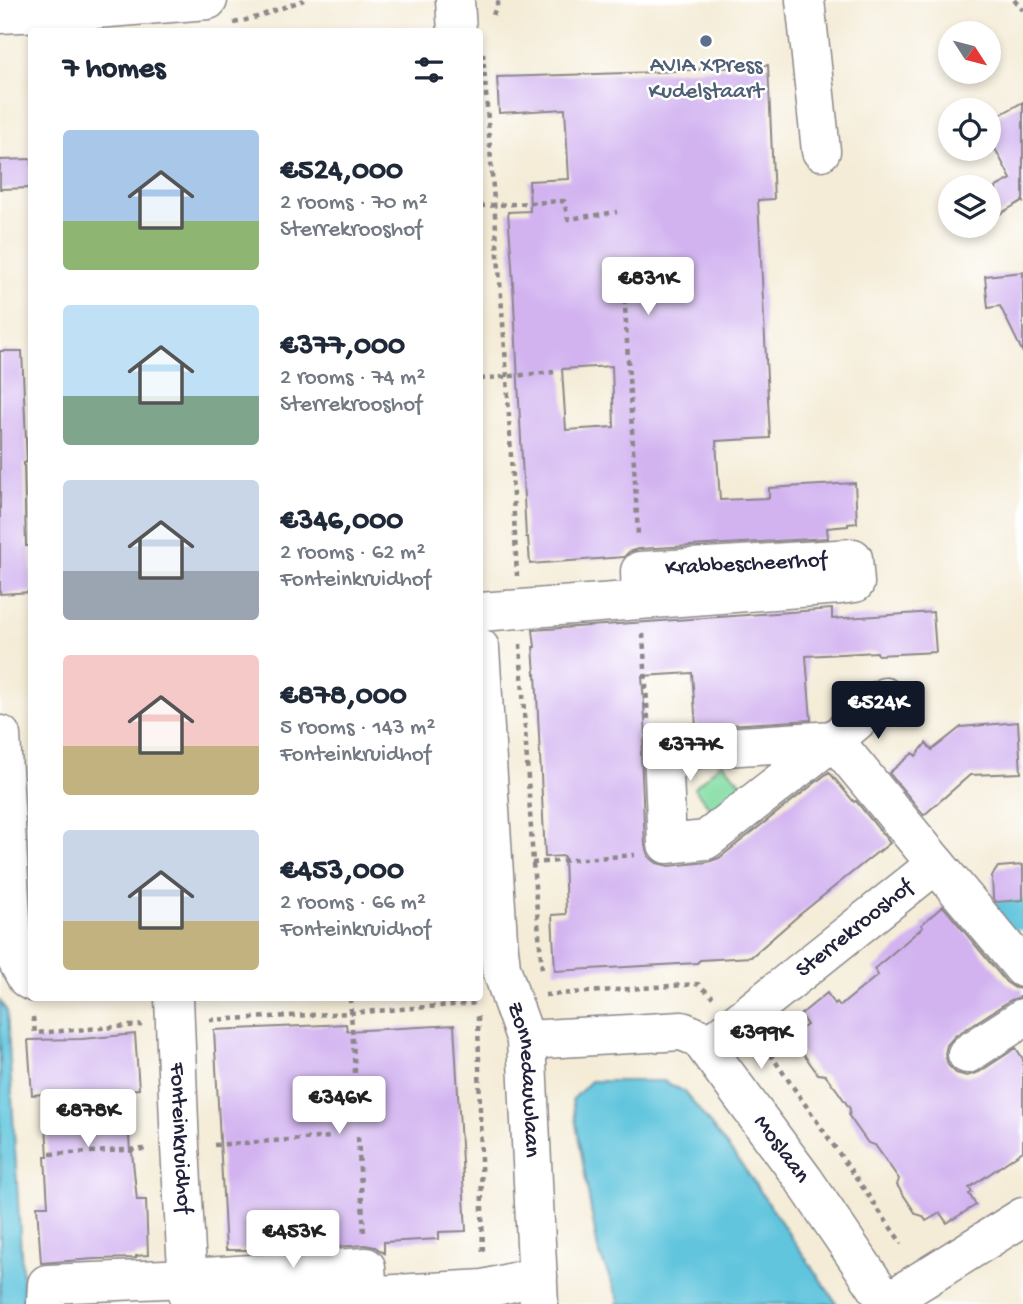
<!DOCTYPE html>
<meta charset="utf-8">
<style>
:root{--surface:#fff;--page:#f2f2f3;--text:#1f2937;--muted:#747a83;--accent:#111827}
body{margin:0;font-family:"Gochi Hand",sans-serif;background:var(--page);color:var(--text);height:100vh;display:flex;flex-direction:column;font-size:26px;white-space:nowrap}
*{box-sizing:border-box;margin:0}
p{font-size:23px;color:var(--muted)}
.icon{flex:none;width:38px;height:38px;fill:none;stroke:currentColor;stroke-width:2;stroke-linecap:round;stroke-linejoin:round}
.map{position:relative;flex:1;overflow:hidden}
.details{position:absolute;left:28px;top:28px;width:455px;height:973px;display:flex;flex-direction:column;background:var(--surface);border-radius:7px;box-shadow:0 4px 10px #0003}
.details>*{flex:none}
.needle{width:46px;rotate:126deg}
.buttons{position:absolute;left:938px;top:21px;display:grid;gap:14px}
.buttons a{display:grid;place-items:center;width:63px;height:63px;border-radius:50%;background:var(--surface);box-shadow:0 4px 10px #0003;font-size:35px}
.price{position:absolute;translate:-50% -60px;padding:0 16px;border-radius:7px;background:#fff;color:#222;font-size:23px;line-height:46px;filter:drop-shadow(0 2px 4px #0008)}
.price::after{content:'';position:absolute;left:50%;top:42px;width:21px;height:16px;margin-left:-10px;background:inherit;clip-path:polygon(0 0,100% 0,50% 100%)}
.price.active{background:var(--accent);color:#fff}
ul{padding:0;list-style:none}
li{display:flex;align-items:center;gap:21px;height:175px;padding:0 35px}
li span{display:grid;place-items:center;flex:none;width:196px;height:140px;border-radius:7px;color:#555}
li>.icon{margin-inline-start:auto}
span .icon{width:84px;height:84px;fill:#fffc;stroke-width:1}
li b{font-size:30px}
h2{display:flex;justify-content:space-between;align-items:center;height:84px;padding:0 35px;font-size:30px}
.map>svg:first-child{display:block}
.green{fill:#81dba1;stroke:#527e6e;stroke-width:2}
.water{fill:#60c5dd;stroke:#41748c;stroke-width:2}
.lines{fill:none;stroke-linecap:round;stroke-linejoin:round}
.canal{stroke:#60c5dd;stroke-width:33}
.building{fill:#d2b3f0;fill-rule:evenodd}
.minor-casing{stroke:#8b8789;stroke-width:41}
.path{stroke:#8b8789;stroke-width:4.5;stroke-dasharray:5 5;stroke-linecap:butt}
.minor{stroke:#fff;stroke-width:38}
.service-dot{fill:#5c6f8a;stroke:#fff;stroke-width:2.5}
.labels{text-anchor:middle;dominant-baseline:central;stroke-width:5;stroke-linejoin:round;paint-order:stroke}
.service-label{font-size:23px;fill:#4e5e75;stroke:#fff}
.street-label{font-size:23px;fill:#22223b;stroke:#fff}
</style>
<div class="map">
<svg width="1023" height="1304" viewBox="0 0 1023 1304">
<rect width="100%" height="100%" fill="#fff"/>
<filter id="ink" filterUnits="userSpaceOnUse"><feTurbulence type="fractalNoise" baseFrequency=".0143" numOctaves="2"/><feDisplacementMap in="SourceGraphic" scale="14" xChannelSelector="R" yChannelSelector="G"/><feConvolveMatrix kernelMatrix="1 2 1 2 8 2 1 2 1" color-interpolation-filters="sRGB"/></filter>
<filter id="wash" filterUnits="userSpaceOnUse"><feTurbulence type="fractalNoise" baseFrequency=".00686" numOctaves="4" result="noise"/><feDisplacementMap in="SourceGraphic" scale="28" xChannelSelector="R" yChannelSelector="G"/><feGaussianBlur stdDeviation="1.57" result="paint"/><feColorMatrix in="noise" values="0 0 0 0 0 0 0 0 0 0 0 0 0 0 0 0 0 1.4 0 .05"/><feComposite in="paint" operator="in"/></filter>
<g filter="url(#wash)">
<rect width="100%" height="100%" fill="#f4ecd7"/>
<path class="green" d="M722 762 744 786 714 813 694 788Z"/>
<path class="water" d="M0 1001 7 1011 24 1304H0Z
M591 1081H664L685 1092 744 1168 837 1304H617L619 1300 598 1250 572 1100Z"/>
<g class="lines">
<path class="canal" d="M1002 915 1023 913"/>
</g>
<g id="blocks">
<path class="building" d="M989 40 995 52V63L989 66Z
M768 65 774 199 758 200 770 438 716 441 720 500 769 498V488L855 483 857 523 848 524V526L827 528 828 538 639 549 629 552 624 557 530 564 528 537H526L512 265 508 212 530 211 529 181 569 179 565 109 499 113 497 77 658 72ZM612 366 614 427 566 430 562 369Z
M1023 102V202L1022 201 998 215 996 187 1011 179 989 137 991 136 989 131V121Z
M32 159V188L0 189V160Z
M1023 272V353L1000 306 988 308 985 276Z
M0 351H22L27 462 24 463 26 546H30L32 592 0 594Z
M832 609V619L933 612 936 652 878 655 877 652 806 656 811 720 696 727 692 673 642 676 646 735 641 752 645 846 649 857 657 863 669 866 708 862 719 858 829 772 854 802 856 801 890 843 880 851V850L798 916 751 957 700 960 697 963 555 971 552 915 566 914 564 856 545 857 536 674H535L533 647H535L533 630Z
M1018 722 1021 773 970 775 924 815 889 773 913 753 916 756 926 743 932 750 961 727Z
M1023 865V900L996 902 993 898 992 876 998 867Z
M943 906 1006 982 1015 988 1023 989V996L1011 1000 955 1036 947 1045 945 1054 948 1065 956 1073 967 1076 979 1072 1016 1048 1023 1059V1151L969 1188 972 1192 969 1194 976 1205 947 1223 940 1213 926 1221 923 1216 916 1214 897 1185 899 1179 875 1145 868 1143 858 1129 849 1116 850 1109 837 1090 825 1075 818 1074 799 1048 800 1030 807 1025 800 1015 827 993 835 1004 837 1002 840 1006 878 975 874 969 923 927 921 925Z
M346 1024 347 1031 454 1025 466 1231 439 1232V1239L384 1242V1253L375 1247 365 1245 269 1251 250 1250H226L214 1030Z
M135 1034 139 1089 126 1090 130 1152H132L137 1200H146L148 1255 136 1256V1258L95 1259 41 1263 37 1206H48L45 1157H48L44 1094 32 1095 28 1040 82 1039Z"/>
</g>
</g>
<g filter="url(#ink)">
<use href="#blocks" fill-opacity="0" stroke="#8b8789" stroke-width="2"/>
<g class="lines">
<defs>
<g id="minor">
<path d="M455 0 457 32"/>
<path d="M805 0 821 151"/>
<path d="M0 14 84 10 208 0"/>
<path d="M480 612 840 585 855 583 853 558 640 571 641 600"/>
<path id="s1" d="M480 648 498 939 501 967 511 998 526 1040 539 1304"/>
<path d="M1 735 13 953 27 979 32 982"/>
<path d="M936 864 1023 968"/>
<path id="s2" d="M174 998 180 1147 189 1303"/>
<path id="s3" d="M526 1040 682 1031 699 1038 804 1180 888 1304"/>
<path id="s4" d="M707 1047 936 864 834 740 706 840 667 844 663 751 834 740 885 697"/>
<path d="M967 1054 1023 1018"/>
<path d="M887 1302 1023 1217"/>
<path d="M46 1304 47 1284 188 1278 366 1267 368 1295"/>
<path d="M221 1304 484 1289 538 1276"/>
</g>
</defs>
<use href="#minor" class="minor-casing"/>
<path class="path" d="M1014 0 1023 10
M493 15 499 0
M234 23 254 18 304 0
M483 53 507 377 517 576
M480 206 564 201 568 219 617 212
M624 289 638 535
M480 379 554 372
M643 634 648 720
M520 644 533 863 542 970
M532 863 635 855
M545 995 698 984 713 997
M350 998 357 1101
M478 1016 483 1256
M33 1017 35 1033 142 1025
M210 1020 350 1013 478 1003
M764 1050 766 1048 902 1244
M358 1137 364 1234
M214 1145 332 1137
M50 1154 146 1149"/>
<use href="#minor" class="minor"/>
</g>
</g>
<circle class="service-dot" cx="706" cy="41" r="7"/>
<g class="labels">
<g class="service-label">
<text x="706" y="66">AVIA XPress<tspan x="706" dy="26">Kudelstaart</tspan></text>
</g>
<g class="street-label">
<text transform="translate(746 565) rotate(-3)">Krabbescheerhof</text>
<text stroke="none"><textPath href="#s4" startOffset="189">Sterrekrooshof</textPath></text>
<text stroke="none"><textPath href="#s1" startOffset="436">Zonnedauwlaan</textPath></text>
<text stroke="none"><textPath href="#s2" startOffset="140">Fonteinkruidhof</textPath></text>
<text stroke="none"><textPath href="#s3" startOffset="313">Moslaan</textPath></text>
</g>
</g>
</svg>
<div class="buttons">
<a><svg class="needle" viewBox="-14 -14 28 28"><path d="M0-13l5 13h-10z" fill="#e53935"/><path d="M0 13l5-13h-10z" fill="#747a83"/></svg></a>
<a><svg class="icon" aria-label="locate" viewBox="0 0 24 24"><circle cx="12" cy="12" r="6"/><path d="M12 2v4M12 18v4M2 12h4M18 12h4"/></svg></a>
<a><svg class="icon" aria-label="layers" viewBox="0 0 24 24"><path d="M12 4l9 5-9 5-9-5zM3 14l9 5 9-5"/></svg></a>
</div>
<b class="price" style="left:648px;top:317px">€831K</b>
<b class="price active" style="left:878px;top:741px">€524K</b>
<b class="price" style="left:690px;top:783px">€377K</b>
<b class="price" style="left:761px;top:1071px">€399K</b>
<b class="price" style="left:339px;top:1136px">€346K</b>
<b class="price" style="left:88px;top:1149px">€878K</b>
<b class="price" style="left:293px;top:1270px">€453K</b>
<section class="details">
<h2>7 homes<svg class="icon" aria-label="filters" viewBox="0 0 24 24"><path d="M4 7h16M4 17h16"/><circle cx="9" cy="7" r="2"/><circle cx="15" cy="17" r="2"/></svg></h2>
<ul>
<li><span style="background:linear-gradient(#a9c7e8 65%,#8fb573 0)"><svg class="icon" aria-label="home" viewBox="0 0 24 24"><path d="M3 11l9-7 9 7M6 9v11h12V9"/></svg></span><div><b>€524,000</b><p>2 rooms · 70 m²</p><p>Sterrekrooshof</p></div></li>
<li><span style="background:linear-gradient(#bfe0f5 65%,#7fa58c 0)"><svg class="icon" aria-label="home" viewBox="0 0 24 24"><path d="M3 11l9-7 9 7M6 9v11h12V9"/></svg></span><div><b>€377,000</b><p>2 rooms · 74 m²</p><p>Sterrekrooshof</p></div></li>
<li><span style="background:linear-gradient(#c9d6e8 65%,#9aa5b1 0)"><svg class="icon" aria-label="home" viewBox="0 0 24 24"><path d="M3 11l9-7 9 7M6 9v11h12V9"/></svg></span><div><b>€346,000</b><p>2 rooms · 62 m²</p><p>Fonteinkruidhof</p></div></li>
<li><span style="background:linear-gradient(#f6c9c9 65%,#c2b280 0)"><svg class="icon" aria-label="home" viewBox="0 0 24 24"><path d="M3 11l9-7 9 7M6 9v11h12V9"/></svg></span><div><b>€878,000</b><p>5 rooms · 143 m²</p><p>Fonteinkruidhof</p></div></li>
<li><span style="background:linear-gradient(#c9d6e8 65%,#c2b280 0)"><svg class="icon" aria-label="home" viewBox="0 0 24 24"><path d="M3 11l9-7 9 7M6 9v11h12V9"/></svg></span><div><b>€453,000</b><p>2 rooms · 66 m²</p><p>Fonteinkruidhof</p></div></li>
</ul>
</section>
</div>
